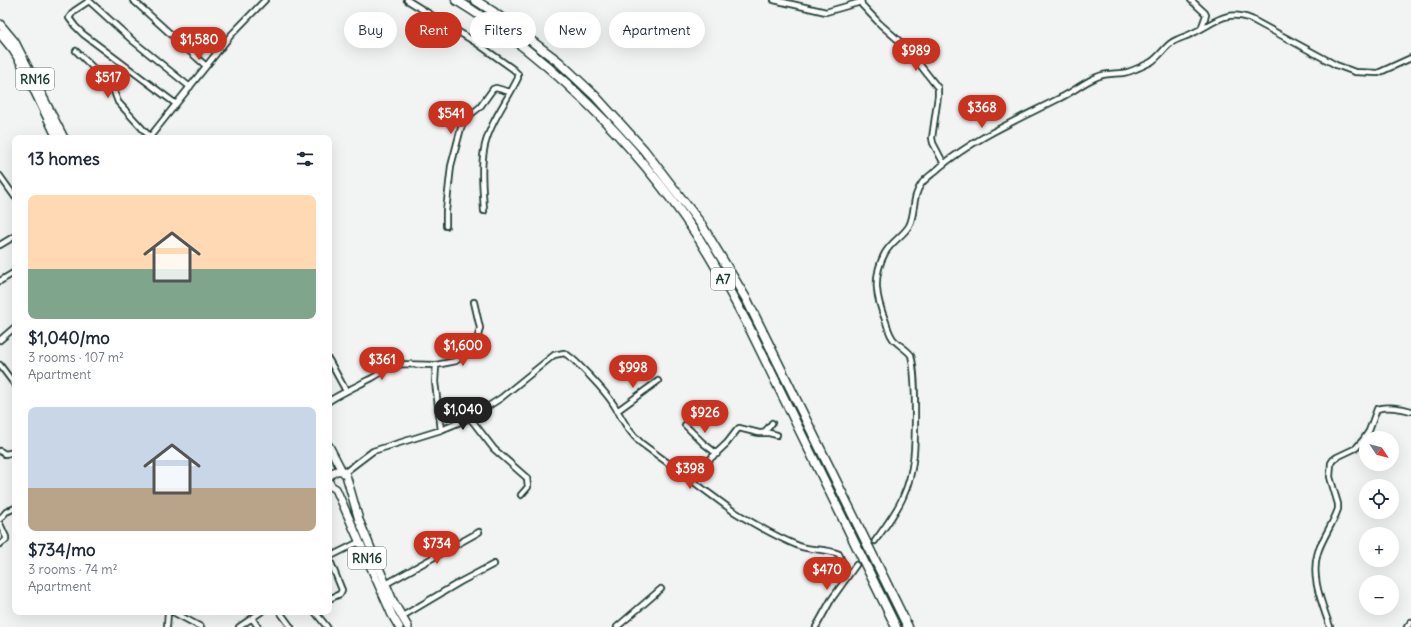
<!DOCTYPE html>
<meta charset="utf-8">
<style>
:root{--surface:#fff;--page:#f6f6f7;--text:#1f2937;--muted:#747a83;--accent:#c8321e}
body{margin:0;font-family:Delius,sans-serif;background:var(--page);color:var(--text);height:100vh;display:flex;flex-direction:column;font-size:15px;white-space:nowrap}
*{box-sizing:border-box;margin:0}
p{font-size:13px;color:var(--muted)}
.icon{flex:none;width:22px;height:22px;fill:none;stroke:currentColor;stroke-width:2;stroke-linecap:round;stroke-linejoin:round}
.map{position:relative;flex:1;overflow:hidden}
.side{position:absolute;left:12px;top:135px;width:320px;height:480px;display:flex;flex-direction:column;background:var(--surface);border-radius:8px;box-shadow:0 4px 16px #0002}
.side>*{flex:none}
.banner{position:absolute;left:344px;top:12px;width:380px;height:36px;display:flex;gap:8px}
.needle{width:26px;rotate:125deg}
.buttons{position:absolute;left:1359px;top:431px;display:grid;gap:8px}
.buttons a{display:grid;place-items:center;width:40px;height:40px;border-radius:50%;background:var(--surface);box-shadow:0 4px 16px #0002;font-size:20px}
.price{position:absolute;translate:-50% -34px;padding:0 9px;border-radius:14px;background:var(--accent);color:#fff;font-size:13px;line-height:26px;filter:drop-shadow(0 1px 2px #0008)}
.price::after{content:'';position:absolute;left:50%;top:24px;width:12px;height:9px;margin-left:-6px;background:inherit;clip-path:polygon(0 0,100% 0,50% 100%)}
.price.on{background:#222;color:#fff}
ul{padding:0;list-style:none}
li{display:grid;align-content:center;gap:8px;height:212px;padding:0 16px}
li span{display:grid;place-items:center;height:124px;border-radius:8px;color:#555}
li>.icon{margin-inline-start:auto}
span .icon{width:72px;height:72px;fill:#fffc;stroke-width:1}
li b{font-size:17px}
h2{display:flex;justify-content:space-between;align-items:center;height:48px;padding:0 16px;font-size:17px}
.pill{padding:0 14px;border-radius:18px;background:var(--surface);box-shadow:0 4px 16px #0002;font-size:14px;line-height:36px}
.pill.on{background:var(--accent);color:#fff}
.map>svg:first-child{display:block}
.lines{fill:none;stroke-linecap:round;stroke-linejoin:round}
.minor-tunnel{stroke:#c8cfcd;stroke-width:4.5;stroke-dasharray:4.5 2;stroke-linecap:butt}
.minor-casing{stroke:#1f3d34;stroke-width:8}
.trunk-casing{stroke:#1f3d34;stroke-width:10}
.motorway-casing{stroke:#1f3d34;stroke-width:11}
.minor{stroke:#fff;stroke-width:4.5}
.trunk{stroke:#fff;stroke-width:7}
.motorway{stroke:#fff;stroke-width:8}
.labels{text-anchor:middle;dominant-baseline:central;stroke-width:3;stroke-linejoin:round;paint-order:stroke}
.shield{fill:#fff;stroke:#627771;stroke-width:1}
.shield-label{font-size:13px;font-weight:bold;fill:#1f3d34}
</style>
<div class="map">
<svg width="1411" height="627" viewBox="0 0 1411 627">
<rect width="100%" height="100%" fill="#f2f3f3"/>
<filter id="ink" filterUnits="userSpaceOnUse"><feTurbulence type="fractalNoise" baseFrequency=".025" numOctaves="2"/><feDisplacementMap in="SourceGraphic" scale="8" xChannelSelector="R" yChannelSelector="G"/><feConvolveMatrix kernelMatrix="1 2 1 2 8 2 1 2 1" color-interpolation-filters="sRGB"/></filter>
<g filter="url(#ink)">
<g class="lines">
<path class="minor-tunnel" d="M856 565 875 541"/>
<defs>
<path id="minor" d="M88 0 133 41 190 87
M133 0 206 66
M407 0 475 42 513 69 518 74V78C507 101 491 121 485 145 480 166 483 190 484 211
M774 0 826 12 861 2
M861 0 862 5 880 24 906 47 938 88V96L932 138 933 143 944 164
M1191 0 1205 13 1206 15 1201 29
M89 1 74 11 69 18 75 26 83 34 176 104
M76 51 112 86 118 102 150 137
M149 138 231 35 265 0
M0 176 15 197
M446 226V211L451 166 461 128 465 119 480 107 493 89 496 88 510 92
M0 245 15 236
M0 281 15 272
M0 340 15 327
M329 360 346 391
M0 365 15 385
M329 401C342 393 355 387 368 380 378 376 385 368 396 364L436 365
M617 411 658 381
M470 418 494 449 527 478 528 487 521 495
M685 425 703 443 717 454
M441 430 435 382 436 365 456 361 466 353 477 340 480 328 474 302
M763 433 769 427 772 423
M0 451 5 454 15 452
M344 473 373 451 441 430 470 418 501 398 554 355 564 353C572 357 577 363 583 369 594 380 605 391 614 405 623 420 627 430 641 443L733 511C754 524 776 537 799 546 812 551 826 548 839 554L848 575
M689 479 727 443 737 430 739 428 759 433H769L777 435
M0 519 6 512 15 508
M0 524 6 537V540L0 544
M875 541C885 527 896 513 903 497 916 469 915 439 915 410 915 391 915 372 911 355 906 349 900 346 895 341 890 337 888 329 886 322 876 298 872 277 885 253 892 241 903 236 909 226 916 213 911 198 922 183 927 177 935 172 940 167 976 137 1019 119 1060 98 1073 92 1084 82 1097 77 1105 73 1114 74 1123 73 1131 72 1145 65 1151 62 1159 57 1164 48 1171 43 1178 38 1186 37 1193 33 1215 23 1225 9 1251 19L1336 65 1355 72 1378 73 1411 58
M329 557 359 542
M329 558 342 590 340 594 329 599
M386 584 479 532
M173 612 201 627
M280 612 291 627
M315 612 327 627
M401 617 460 582 494 564
M252 618 258 627
M167 627 168 612
M239 627 261 612
M617 627 661 589
M816 627 831 600 856 565
M1330 627C1322 603 1310 577 1318 552 1323 537 1333 524 1338 509V504L1330 477 1331 463 1333 460 1337 457 1356 448 1363 440 1369 431 1377 409C1386 406 1402 408 1411 411
M1407 627 1411 622"/>
<path id="trunk" d="M0 24 15 42 64 138
M0 34 13 50 22 65 57 138
M329 446 342 471 346 475 359 520 393 601 408 627
M329 477C332 472 336 470 342 471
M329 482 331 486 336 489 392 615 399 627"/>
<path id="motorway" d="M456 0C551 58 635 143 696 234 715 264 732 295 749 327L896 627
M475 0 492 11 559 62 595 96 644 150 701 224 747 300 908 627"/>
</defs>
<use href="#minor" class="minor-casing"/>
<use href="#trunk" class="trunk-casing"/>
<use href="#motorway" class="motorway-casing"/>
<use href="#minor" class="minor"/>
<use href="#trunk" class="trunk"/>
<use href="#motorway" class="motorway"/>
</g>
</g>
<g class="labels">
<g class="shield">
<rect x="16" y="68" width="38" height="22" rx="3"/>
<rect x="711" y="268" width="24" height="22" rx="3"/>
<rect x="348" y="547" width="38" height="22" rx="3"/>
</g>
<g class="shield-label">
<text x="35" y="79">RN16</text>
<text x="723" y="279">A7</text>
<text x="367" y="558">RN16</text>
</g>
</g>
</svg>
<div class="buttons">
<a><svg class="needle" viewBox="-14 -14 28 28"><path d="M0-13l5 13h-10z" fill="#e53935"/><path d="M0 13l5-13h-10z" fill="#747a83"/></svg></a>
<a><svg class="icon" aria-label="locate" viewBox="0 0 24 24"><circle cx="12" cy="12" r="6"/><path d="M12 2v4M12 18v4M2 12h4M18 12h4"/></svg></a>
<a>+</a>
<a>−</a>
</div>
<b class="price" style="left:199px;top:61px">$1,580</b>
<b class="price" style="left:916px;top:72px">$989</b>
<b class="price" style="left:108px;top:99px">$517</b>
<b class="price" style="left:982px;top:129px">$368</b>
<b class="price" style="left:451px;top:135px">$541</b>
<b class="price" style="left:463px;top:367px">$1,600</b>
<b class="price" style="left:382px;top:381px">$361</b>
<b class="price" style="left:633px;top:389px">$998</b>
<b class="price on" style="left:463px;top:431px">$1,040</b>
<b class="price" style="left:705px;top:434px">$926</b>
<b class="price" style="left:690px;top:490px">$398</b>
<b class="price" style="left:437px;top:565px">$734</b>
<b class="price" style="left:827px;top:591px">$470</b>
<div class="banner">
<a class="pill">Buy</a>
<a class="pill on">Rent</a>
<a class="pill">Filters</a>
<a class="pill">New</a>
<a class="pill">Apartment</a>
</div>
<section class="side">
<h2>13 homes<svg class="icon" aria-label="filters" viewBox="0 0 24 24"><path d="M4 7h16M4 17h16"/><circle cx="9" cy="7" r="2"/><circle cx="15" cy="17" r="2"/></svg></h2>
<ul>
<li><span style="background:linear-gradient(#ffd9b3 60%,#7fa58c 0)"><svg class="icon" aria-label="home" viewBox="0 0 24 24"><path d="M3 11l9-7 9 7M6 9v11h12V9"/></svg></span><div><b>$1,040/mo</b><p>3 rooms · 107 m²</p><p>Apartment</p></div></li>
<li><span style="background:linear-gradient(#c9d6e8 65%,#b9a48a 0)"><svg class="icon" aria-label="home" viewBox="0 0 24 24"><path d="M3 11l9-7 9 7M6 9v11h12V9"/></svg></span><div><b>$734/mo</b><p>3 rooms · 74 m²</p><p>Apartment</p></div></li>
</ul>
</section>
</div>
